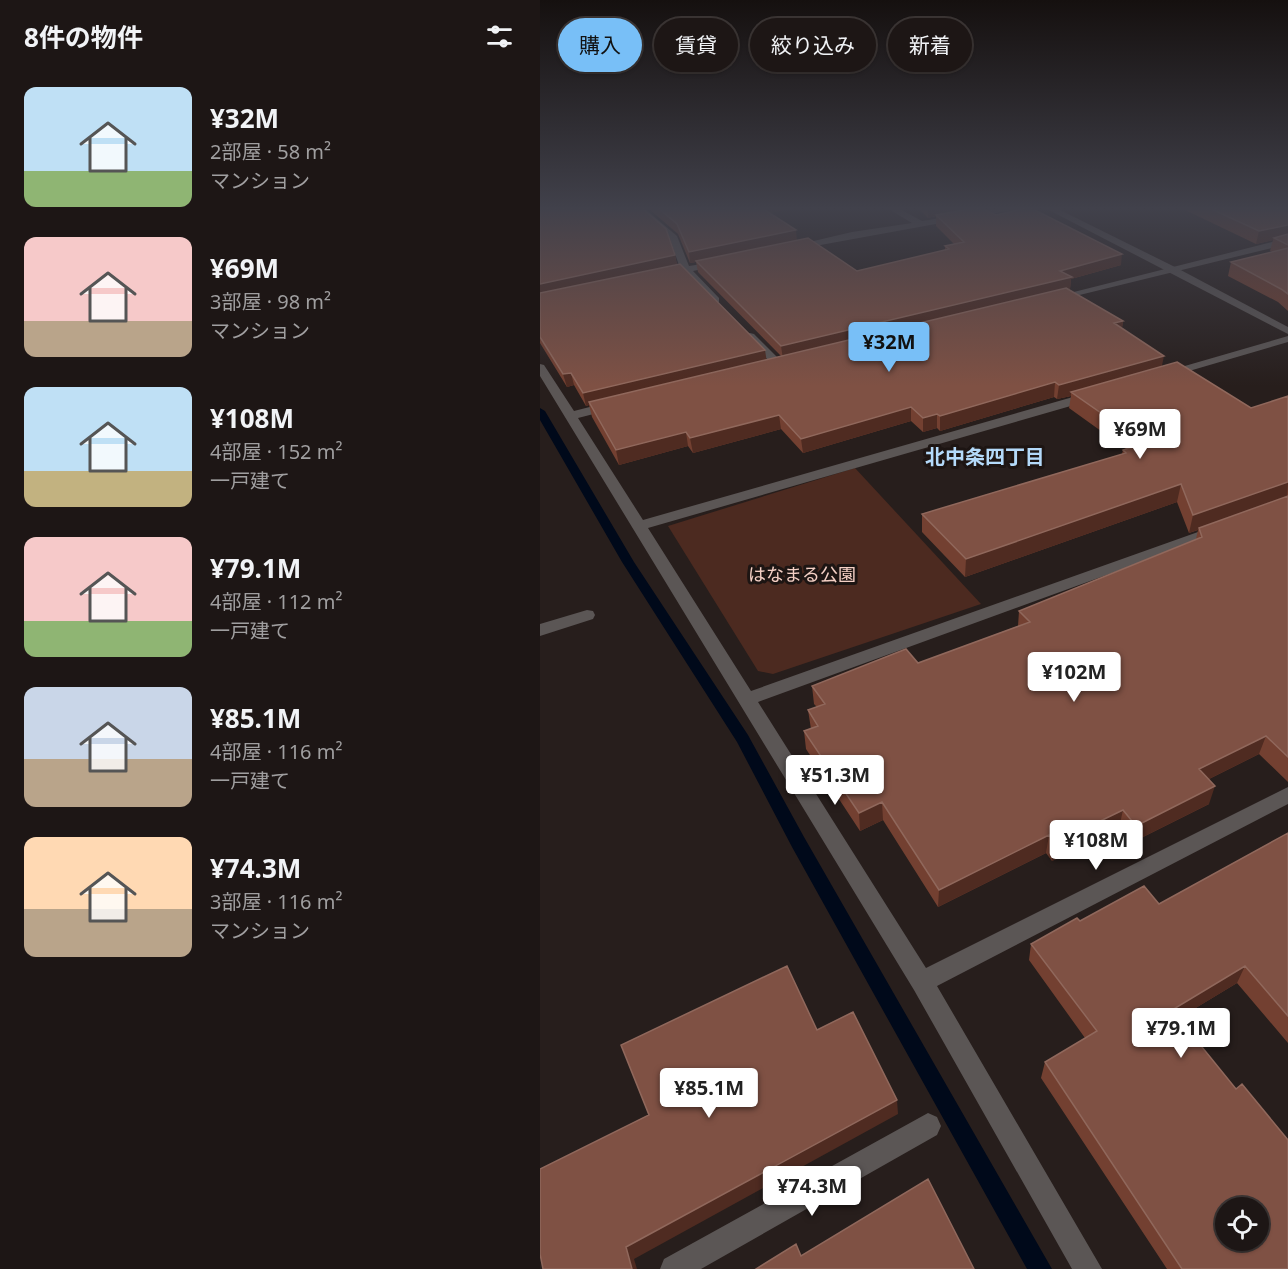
<!DOCTYPE html>
<html lang="ja">
<meta charset="utf-8">
<style>
:root{--surface:#1d1615;--page:#2a2322;--text:#f1f3f6;--muted:#a09fa0;--line:#3b3534;--accent:#78bff7}
body{margin:0;font-family:"Noto Sans","Noto Sans JP",sans-serif;background:var(--page);color:var(--text);height:100vh;display:flex;flex-direction:column;font-size:22px;white-space:nowrap}
*{box-sizing:border-box;margin:0}
p{font-size:20px;color:var(--muted)}
.icon{flex:none;width:33px;height:33px;fill:none;stroke:currentColor;stroke-width:2;stroke-linecap:round;stroke-linejoin:round}
.map{position:relative;flex:1;overflow:hidden}
.side{display:flex;flex-direction:column;background:var(--surface);width:540px}
.side>*{flex:none}
.guide{position:absolute;left:18px;top:18px;width:570px;height:54px;display:flex;gap:12px}
.tools{position:absolute;left:675px;top:1197px;display:grid;gap:12px}
.tools a{display:grid;place-items:center;width:54px;height:54px;border-radius:50%;background:var(--surface);box-shadow:0 2px 4px #0004,0 0 0 2px var(--line);font-size:30px}
.price{position:absolute;translate:-50% -51px;padding:0 14px;border-radius:6px;background:#fff;color:#222;font-size:20px;line-height:39px;filter:drop-shadow(0 2px 3px #0008)}
.price::after{content:'';position:absolute;left:50%;top:36px;width:18px;height:14px;margin-left:-9px;background:inherit;clip-path:polygon(0 0,100% 0,50% 100%)}
.price.active{background:var(--accent);color:#111}
ul{padding:0;list-style:none}
li{display:flex;align-items:center;gap:18px;height:150px;padding:0 24px}
li span{display:grid;place-items:center;flex:none;width:168px;height:120px;border-radius:12px;color:#555}
li>.icon{margin-inline-start:auto}
span .icon{width:72px;height:72px;fill:#fffc;stroke-width:1}
li b{font-size:26px}
h2{display:flex;justify-content:space-between;align-items:center;height:72px;padding:0 24px;font-size:26px}
.pill{padding:0 21px;border-radius:27px;background:var(--surface);box-shadow:0 2px 4px #0004,0 0 0 2px var(--line);font-size:21px;line-height:54px}
.pill.active{background:var(--accent);color:#111}
main{display:flex;flex:1;min-height:0}
.map>svg:first-child{display:block}
.green{fill:#4c2a20}
.lines{fill:none;stroke-linecap:round;stroke-linejoin:round}
.stream{fill:#00091a;fill-rule:evenodd}
.service{fill:#5b5655;fill-rule:evenodd}
.minor{fill:#5b5655;fill-rule:evenodd}
.tertiary{fill:#5b5655;fill-rule:evenodd}
.wall{fill:#734031}
.shaded-wall{fill:#4f2b21}
.building{fill:#7f5144;stroke:#90685c;stroke-width:1.5;fill-rule:evenodd}
.labels{text-anchor:middle;dominant-baseline:central;stroke-width:6;stroke-linejoin:round;paint-order:stroke}
.park-label{font-size:18px;fill:#f5d0c5;stroke:#1d1513}
.neighbourhood-label{font-size:20px;font-weight:bold;fill:#b4dafa;stroke:#1d1513}
</style>
<main>
<section class="side">
<h2>8件の物件<svg class="icon" aria-label="filters" viewBox="0 0 24 24"><path d="M4 7h16M4 17h16"/><circle cx="9" cy="7" r="2"/><circle cx="15" cy="17" r="2"/></svg></h2>
<ul>
<li><span style="background:linear-gradient(#bfe0f5 70%,#8fb573 0)"><svg class="icon" aria-label="home" viewBox="0 0 24 24"><path d="M3 11l9-7 9 7M6 9v11h12V9"/></svg></span><div><b>¥32M</b><p>2部屋 · 58 m²</p><p>マンション</p></div></li>
<li><span style="background:linear-gradient(#f6c9c9 70%,#b9a48a 0)"><svg class="icon" aria-label="home" viewBox="0 0 24 24"><path d="M3 11l9-7 9 7M6 9v11h12V9"/></svg></span><div><b>¥69M</b><p>3部屋 · 98 m²</p><p>マンション</p></div></li>
<li><span style="background:linear-gradient(#bfe0f5 70%,#c2b280 0)"><svg class="icon" aria-label="home" viewBox="0 0 24 24"><path d="M3 11l9-7 9 7M6 9v11h12V9"/></svg></span><div><b>¥108M</b><p>4部屋 · 152 m²</p><p>一戸建て</p></div></li>
<li><span style="background:linear-gradient(#f6c9c9 70%,#8fb573 0)"><svg class="icon" aria-label="home" viewBox="0 0 24 24"><path d="M3 11l9-7 9 7M6 9v11h12V9"/></svg></span><div><b>¥79.1M</b><p>4部屋 · 112 m²</p><p>一戸建て</p></div></li>
<li><span style="background:linear-gradient(#c9d6e8 60%,#b9a48a 0)"><svg class="icon" aria-label="home" viewBox="0 0 24 24"><path d="M3 11l9-7 9 7M6 9v11h12V9"/></svg></span><div><b>¥85.1M</b><p>4部屋 · 116 m²</p><p>一戸建て</p></div></li>
<li><span style="background:linear-gradient(#ffd9b3 60%,#b9a48a 0)"><svg class="icon" aria-label="home" viewBox="0 0 24 24"><path d="M3 11l9-7 9 7M6 9v11h12V9"/></svg></span><div><b>¥74.3M</b><p>3部屋 · 116 m²</p><p>マンション</p></div></li>
</ul>
</section>
<div class="map">
<svg width="748" height="1269" viewBox="0 0 748 1269">
<rect width="100%" height="100%" fill="#271e1c"/>
<path class="green" d="M315 468 441 604 233 674 218 671 128 526Z"/>
<g class="lines">
<path class="stream" d="M0 408 5 411 94 562 208 735 264 837 512 1269H487L252 847 197 742 82 562 0 420Z"/>
<path class="service" d="M47 610 53 611 55 615 53 619 0 636V624Z"/>
<path class="minor" d="M95 208H104L137 236 149 266 181 261V265L153 271 179 298V302H171L143 273 121 276V272L140 268 130 239Z
M347 208H358L382 221 463 208H484L253 250 248 247 312 232 372 223Z
M748 238V244L515 301 510 298Z
M210 333 214 334 243 363V367H235L206 338V334Z
M748 336V342L632 376 628 378 622 374 624 372Z
M0 364 4 365 34 411 73 401 79 405 77 408 38 418 103 520 547 393H555L557 396 555 399 108 528 211 691 672 527 677 526 684 530 682 533 218 702 386 968 748 787V804L397 986 562 1269H532L374 990 0 376Z
M388 1113 397 1117 401 1126 397 1135 161 1269H120L124 1259Z"/>
<path class="tertiary" d="M505 208H516L637 268 748 327V334Z"/>
</g>
<path class="wall" d="M0 208 135 255 137 265 226 360 241 356 158 272 156 262 150 263 138 234 108 208H255L229 213 256 230V240L317 271 405 250V246L414 244 396 226V216L388 218 378 208H426V210L456 215 581 265 531 279 530 289H528L583 321 582 328 622 366 711 408 748 396V782L719 754 669 779V804L591 843 579 828 512 861 506 853 398 907 343 820 320 831 266 749 264 731 271 729 268 710 277 707 274 704 272 686 378 663 478 626 479 611 656 539 658 530 649 533 637 502 425 577 382 532V514L582 454 583 450 586 449 529 408 531 396 517 399 514 397 400 431 397 428 383 432 371 421 263 453 241 429 153 453 148 446 79 465 52 417 49 405 46 406 34 385 27 387 0 343Z
M641 208H748V311L738 302 688 276 691 262 733 252 730 251 733 240 716 244Z
M748 833V1043L697 983 639 1018 748 1269H627L501 1078 505 1062 545 1038 489 960 491 944 540 921 619 904Z"/>
<path class="shaded-wall" d="M217 208H255L218 215Z
M388 208H426V212L396 215V216L388 218Z
M748 225V237L734 238 733 240 716 244 719 231Z
M256 230 257 241 156 261V262L150 263 149 252Z
M582 254 581 265 531 279 530 289 243 359 241 346Z
M135 255 137 266 0 297V284Z
M583 321 581 334 574 323Z
M225 350 227 363 49 402V405L46 406 43 393Z
M624 356 621 370 531 392V396L517 399 519 385Z
M31 373 34 385 27 387 23 374Z
M515 382 514 397 400 431V416Z
M371 407V421L263 453 261 439Z
M397 414V428L383 432V418Z
M239 415 241 429 153 453 150 438Z
M146 432 148 446 79 465 76 450Z
M748 482 747 498 649 533 653 515Z
M641 484 637 502 425 577 426 559Z
M726 736 719 754 653 787 659 769Z
M675 786 669 804 591 843 596 826Z
M342 802 343 820 320 831 319 813Z
M583 810 579 828 512 861 515 843Z
M509 835 506 853 398 907 399 890Z
M705 966 697 983 626 1026 632 1010Z
M357 1100 358 1114 94 1259 97 1269H92L86 1247Z"/>
<path class="building" d="M0 208H102L126 229 135 255 0 284Z
M118 208H222L256 230 149 252 137 224Z
M435 208H441L456 215 486 208H491L582 254 520 271 532 277 241 346 156 261 268 238 317 271 409 249 405 246 424 242 396 215Z
M669 208H748V225L719 231Z
M748 234V245L734 238Z
M748 248V294L741 289 691 262Z
M140 264 225 350 43 393 31 373 23 374 0 337V293Z
M526 288 583 321 574 323 624 356 519 385 515 382 400 416 397 414 383 418 371 407 261 439 239 415 150 438 146 432 76 450 49 402Z
M637 362 711 408 748 396V482L653 515 641 484 426 559 382 514 586 453 583 450 604 443 531 392Z
M748 496V757L726 736 659 769 675 786 596 826 583 810 515 843 509 835 399 890 342 802 319 813 264 731 278 726 268 710 285 704 272 686 366 649 378 663 490 622 479 611 662 537 659 528Z
M748 833V1016L705 966 632 1010 696 1089 702 1084 748 1140V1269H642L505 1062 557 1031 491 944 537 918 540 921 604 886 619 904ZM686 1208H718V1240H686Z
M247 966 277 1030 313 1012 357 1100 86 1247 92 1269H3L0 1254V1169L109 1115 81 1045Z
M388 1179 434 1269H216L256 1244 261 1256Z"/>
<linearGradient id="sky" x2="0" y2="1"><stop stop-color="#15100f"/><stop offset="0.54" stop-color="#41414b"/><stop offset="1" stop-color="#41414b" stop-opacity="0"/></linearGradient>
<rect width="748" height="386" fill="url(#sky)"/>
<g class="labels">
<g class="park-label">
<text x="262" y="574">はなまる公園</text>
</g>
<g class="neighbourhood-label">
<text x="445" y="456">北中条四丁目</text>
</g>
</g>
</svg>
<div class="tools">
<a><svg class="icon" aria-label="locate" viewBox="0 0 24 24"><circle cx="12" cy="12" r="6"/><path d="M12 2v4M12 18v4M2 12h4M18 12h4"/></svg></a>
</div>
<b class="price active" style="left:349px;top:373px">¥32M</b>
<b class="price" style="left:600px;top:460px">¥69M</b>
<b class="price" style="left:534px;top:703px">¥102M</b>
<b class="price" style="left:295px;top:806px">¥51.3M</b>
<b class="price" style="left:556px;top:871px">¥108M</b>
<b class="price" style="left:641px;top:1059px">¥79.1M</b>
<b class="price" style="left:169px;top:1119px">¥85.1M</b>
<b class="price" style="left:272px;top:1217px">¥74.3M</b>
<div class="guide">
<a class="pill active">購入</a>
<a class="pill">賃貸</a>
<a class="pill">絞り込み</a>
<a class="pill">新着</a>
</div>
</div>
</main>
